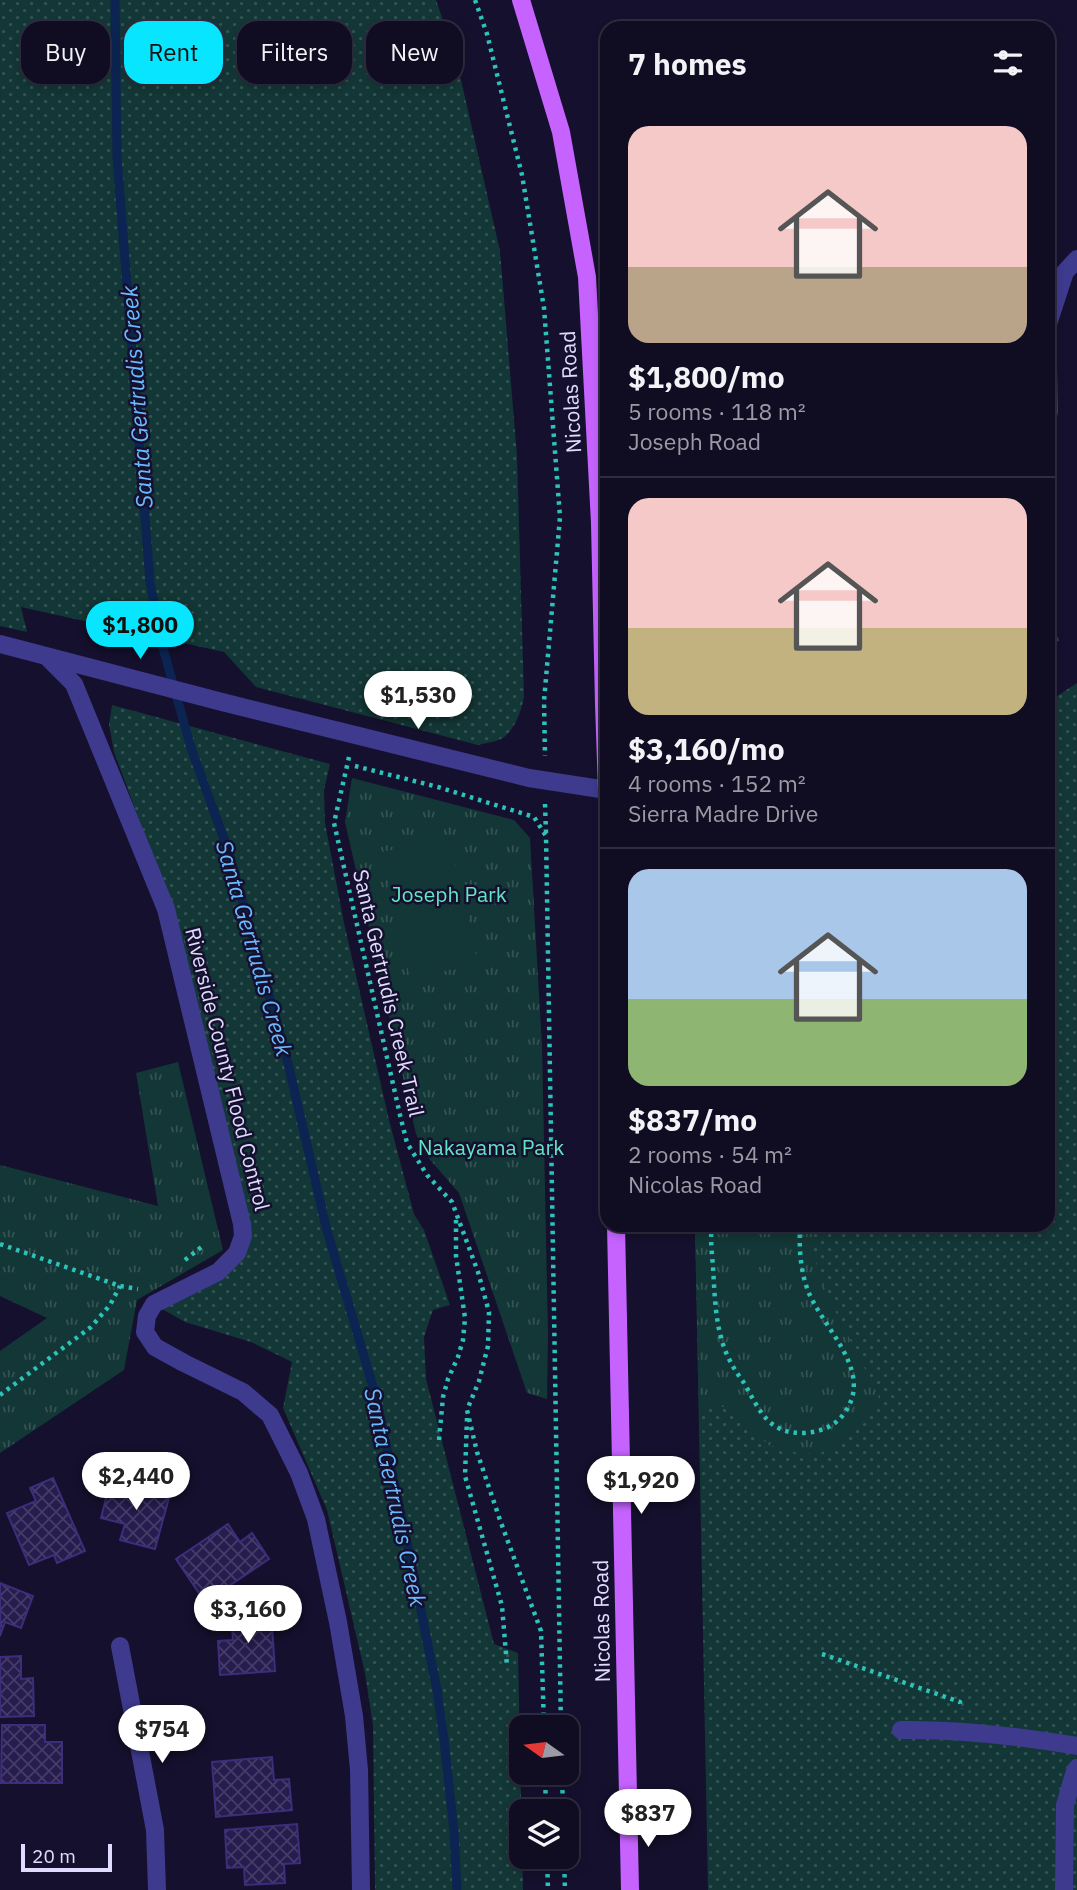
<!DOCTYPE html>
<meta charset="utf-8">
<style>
:root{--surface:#100c22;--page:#1e1a2f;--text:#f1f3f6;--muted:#9c9ba5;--line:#302c40;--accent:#08e5ff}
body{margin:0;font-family:"IBM Plex Sans",sans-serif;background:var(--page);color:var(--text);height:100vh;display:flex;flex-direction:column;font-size:26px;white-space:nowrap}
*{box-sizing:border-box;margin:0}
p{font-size:23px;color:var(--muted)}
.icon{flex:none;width:38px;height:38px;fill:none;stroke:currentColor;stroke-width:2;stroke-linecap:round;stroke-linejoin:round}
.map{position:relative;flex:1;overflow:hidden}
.details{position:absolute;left:600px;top:21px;width:455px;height:1211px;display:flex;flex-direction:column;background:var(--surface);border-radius:21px;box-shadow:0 4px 10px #0003,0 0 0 2px var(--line)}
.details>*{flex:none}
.hud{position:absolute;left:21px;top:21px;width:474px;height:63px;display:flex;gap:14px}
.needle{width:46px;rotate:284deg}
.controls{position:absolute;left:509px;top:1715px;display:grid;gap:14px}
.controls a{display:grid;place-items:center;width:70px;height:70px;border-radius:14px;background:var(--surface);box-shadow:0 4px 10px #0003,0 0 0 2px var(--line);font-size:35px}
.scale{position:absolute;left:21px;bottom:18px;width:91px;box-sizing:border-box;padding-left:7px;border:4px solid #e0dcff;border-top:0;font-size:19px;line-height:24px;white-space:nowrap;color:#e0dcff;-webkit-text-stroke:5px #15102d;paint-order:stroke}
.price{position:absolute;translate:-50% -60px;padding:0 16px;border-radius:24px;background:#fff;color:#222;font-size:23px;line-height:46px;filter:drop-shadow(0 2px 4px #0008)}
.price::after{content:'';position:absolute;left:50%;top:42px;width:21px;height:16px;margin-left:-10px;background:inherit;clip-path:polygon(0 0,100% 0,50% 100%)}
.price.active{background:var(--accent);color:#111}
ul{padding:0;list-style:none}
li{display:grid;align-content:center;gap:14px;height:371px;padding:0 28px}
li+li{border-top:2px solid var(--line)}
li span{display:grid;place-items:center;height:217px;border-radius:21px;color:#555}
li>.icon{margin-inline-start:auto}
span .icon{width:126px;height:126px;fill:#fffc;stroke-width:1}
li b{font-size:30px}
h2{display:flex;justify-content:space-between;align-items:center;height:84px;padding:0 28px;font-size:30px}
.chip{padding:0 24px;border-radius:21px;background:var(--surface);box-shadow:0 4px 10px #0003,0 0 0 2px var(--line);font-size:24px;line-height:63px}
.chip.active{background:var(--accent);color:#111}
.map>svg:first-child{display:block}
.grass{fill:url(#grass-dots)}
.park{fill:url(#park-tufts)}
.garden{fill:#133736}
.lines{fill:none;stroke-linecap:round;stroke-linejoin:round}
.stream{stroke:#0b2451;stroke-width:9}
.building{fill:url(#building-cross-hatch);stroke:#3d2d7b;stroke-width:2}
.path{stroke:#2cc3bb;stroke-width:4.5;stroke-dasharray:3.5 5;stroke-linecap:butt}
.minor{stroke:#3e3a8d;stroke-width:18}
.major{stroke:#c663ff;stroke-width:18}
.labels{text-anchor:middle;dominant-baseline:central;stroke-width:5;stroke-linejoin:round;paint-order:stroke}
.street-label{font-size:21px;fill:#e0dcff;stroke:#15102d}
.park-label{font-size:21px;fill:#62e5c5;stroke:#15102d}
.water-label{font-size:23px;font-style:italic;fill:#6ab9ff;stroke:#15102d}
</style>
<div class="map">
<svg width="1077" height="1890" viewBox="0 0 1077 1890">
<defs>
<pattern id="grass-dots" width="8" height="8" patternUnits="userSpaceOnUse" patternTransform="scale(1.75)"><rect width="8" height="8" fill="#133736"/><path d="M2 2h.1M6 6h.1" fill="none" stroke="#355354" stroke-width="1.8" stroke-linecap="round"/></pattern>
<pattern id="park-tufts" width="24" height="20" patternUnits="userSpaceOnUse" patternTransform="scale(1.75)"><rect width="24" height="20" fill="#133736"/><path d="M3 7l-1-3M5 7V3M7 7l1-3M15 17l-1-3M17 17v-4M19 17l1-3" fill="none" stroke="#355354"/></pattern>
<pattern id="building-cross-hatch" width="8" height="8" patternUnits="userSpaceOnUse" patternTransform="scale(1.75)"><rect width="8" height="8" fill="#261c4e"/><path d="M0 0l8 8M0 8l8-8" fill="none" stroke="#453c69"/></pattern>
</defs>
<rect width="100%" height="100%" fill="#15102d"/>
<path class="grass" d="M0 0H436L456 58 500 251 517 456 524 697C521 711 515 731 501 739 495 742 485 743 478 745L256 687 224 652 21 607 27 632 0 626Z
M1077 683V1890H708L695 1225H1048V702Z
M112 705 330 764 324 790 325 823 344 923 389 1120 414 1214 424 1230 450 1305 433 1310 424 1337 426 1379 494 1644 518 1653 523 1890H375L373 1726 365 1673 327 1510 283 1408 292 1362 251 1342 185 1322 162 1309 242 1257 168 898 114 752 109 725Z"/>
<path class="park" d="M352 778 514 820 530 838 542 1046 548 1334 547 1399 527 1393 459 1193 425 1154 416 1134 345 822Z
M178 1062 223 1250 137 1300 124 1370 0 1453V1351L47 1318 0 1296V1165L158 1206 136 1073Z
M695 1225H813V1248L819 1274 826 1293 879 1396 870 1413 854 1432 834 1448 817 1454 797 1453 768 1445 745 1419 730 1407H699Z"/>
<path class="garden" d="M449 838 478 964 410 978 381 852Z"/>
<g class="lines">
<path class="stream" d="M115 0 117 157 150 582 163 648 191 748 228 850 287 1059 326 1227 376 1397 412 1566 437 1690 444 1740 454 1831 457 1890"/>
</g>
<path class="building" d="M1048 620 1058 640 1048 645Z
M53 1478 85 1551 57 1563 54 1555 29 1565 7 1513 36 1501 30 1488Z
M111 1479 170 1494 155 1549 120 1540 125 1524 101 1518Z
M228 1524 240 1542 252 1533 269 1559 205 1602 176 1559Z
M0 1583 33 1596 21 1628 5 1622 0 1636Z
M271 1611 275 1671 220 1675 218 1641 233 1640 231 1614Z
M21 1656V1679L33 1678 34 1716 0 1717V1657Z
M2 1725H45V1742H62V1783H1Z
M272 1757 274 1780 289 1779 292 1810 216 1817 212 1762Z
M297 1824 300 1863 284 1864 285 1883 245 1885 244 1867 227 1868 225 1830Z"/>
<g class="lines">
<path class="path" d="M475 0 487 34 522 175 544 308 560 517 544 701 545 756
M349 757 334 823 400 1115 407 1143 427 1175 452 1202 478 1272 489 1312 488 1346 479 1381 467 1410 477 1452 500 1520 541 1631 544 1727
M355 766 438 787 534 817 546 836 561 1727
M545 804 546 833
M712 1225C710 1239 712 1254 713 1267 715 1299 715 1332 730 1361 734 1369 739 1376 744 1383 760 1411 768 1434 804 1433 821 1432 836 1426 845 1412 875 1370 820 1326 807 1288 800 1268 799 1246 800 1225
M0 1244 120 1286 138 1289
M185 1260 204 1245
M0 1395 91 1327 110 1305 120 1286
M467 1418 465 1476 502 1606 507 1666
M439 1440 443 1397 448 1379 458 1357 463 1340 465 1318 456 1256V1217
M822 1654 960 1702 961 1709
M545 1773 546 1811
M562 1773 563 1811
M547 1857 548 1890
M564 1857 565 1890"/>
<path class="minor" d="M1048 324 1065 272 1077 259
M1048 368 1049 412
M0 644 222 702 529 778 607 790
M47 657 74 684 166 909 242 1224 243 1236 237 1253 218 1272 154 1304 147 1316 145 1332 155 1347 184 1363 243 1392 270 1415 299 1473 316 1519 338 1622 354 1716 359 1770 361 1890
M120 1646 155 1830 157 1890
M901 1730C960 1729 1018 1736 1077 1746
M1064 1890 1065 1805 1075 1771 1077 1768"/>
<path class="major" d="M521 0 561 132 587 277 600 523 604 704 607 790
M616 1225 630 1890"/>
</g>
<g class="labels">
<g class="street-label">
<text transform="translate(570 392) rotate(-93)">Nicolas Road</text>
<text transform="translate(389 993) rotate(77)">Santa Gertrudis Creek Trail</text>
<text transform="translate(228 1069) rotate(76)">Riverside County Flood Control</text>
<text transform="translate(601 1621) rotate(-91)">Nicolas Road</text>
</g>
<g class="park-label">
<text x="449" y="894">Joseph Park</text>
<text x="491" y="1147">Nakayama Park</text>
</g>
<g class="water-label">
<text transform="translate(136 397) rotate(-94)">Santa Gertrudis Creek</text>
<text transform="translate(255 948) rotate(74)">Santa Gertrudis Creek</text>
<text transform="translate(396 1497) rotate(78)">Santa Gertrudis Creek</text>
</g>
</g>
</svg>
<div class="controls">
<a><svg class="needle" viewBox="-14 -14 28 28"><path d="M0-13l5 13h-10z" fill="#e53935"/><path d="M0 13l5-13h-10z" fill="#9c9ba5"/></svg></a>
<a><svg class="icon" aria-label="layers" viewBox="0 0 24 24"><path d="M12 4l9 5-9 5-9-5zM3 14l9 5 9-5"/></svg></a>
</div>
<div class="scale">20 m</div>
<b class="price active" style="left:140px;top:661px">$1,800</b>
<b class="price" style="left:418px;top:731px">$1,530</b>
<b class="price" style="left:136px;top:1512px">$2,440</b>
<b class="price" style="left:641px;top:1516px">$1,920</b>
<b class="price" style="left:248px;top:1645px">$3,160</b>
<b class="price" style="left:162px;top:1765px">$754</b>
<b class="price" style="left:648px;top:1849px">$837</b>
<div class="hud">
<a class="chip">Buy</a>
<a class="chip active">Rent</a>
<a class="chip">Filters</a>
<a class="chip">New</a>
</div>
<section class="details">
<h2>7 homes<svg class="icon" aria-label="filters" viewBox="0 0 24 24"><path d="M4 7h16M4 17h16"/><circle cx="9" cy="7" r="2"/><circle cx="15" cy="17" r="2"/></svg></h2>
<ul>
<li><span style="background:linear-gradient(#f6c9c9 65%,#b9a48a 0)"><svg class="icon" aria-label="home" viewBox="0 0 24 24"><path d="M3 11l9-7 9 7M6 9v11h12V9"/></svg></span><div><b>$1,800/mo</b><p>5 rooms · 118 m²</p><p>Joseph Road</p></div></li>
<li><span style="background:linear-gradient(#f6c9c9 60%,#c2b280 0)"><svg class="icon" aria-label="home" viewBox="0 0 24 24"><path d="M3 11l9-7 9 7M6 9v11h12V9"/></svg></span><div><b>$3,160/mo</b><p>4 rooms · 152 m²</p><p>Sierra Madre Drive</p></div></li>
<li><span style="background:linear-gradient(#a9c7e8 60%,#8fb573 0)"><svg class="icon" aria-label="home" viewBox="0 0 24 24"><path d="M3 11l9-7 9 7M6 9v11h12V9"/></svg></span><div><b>$837/mo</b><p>2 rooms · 54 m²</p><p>Nicolas Road</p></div></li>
</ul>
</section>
</div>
